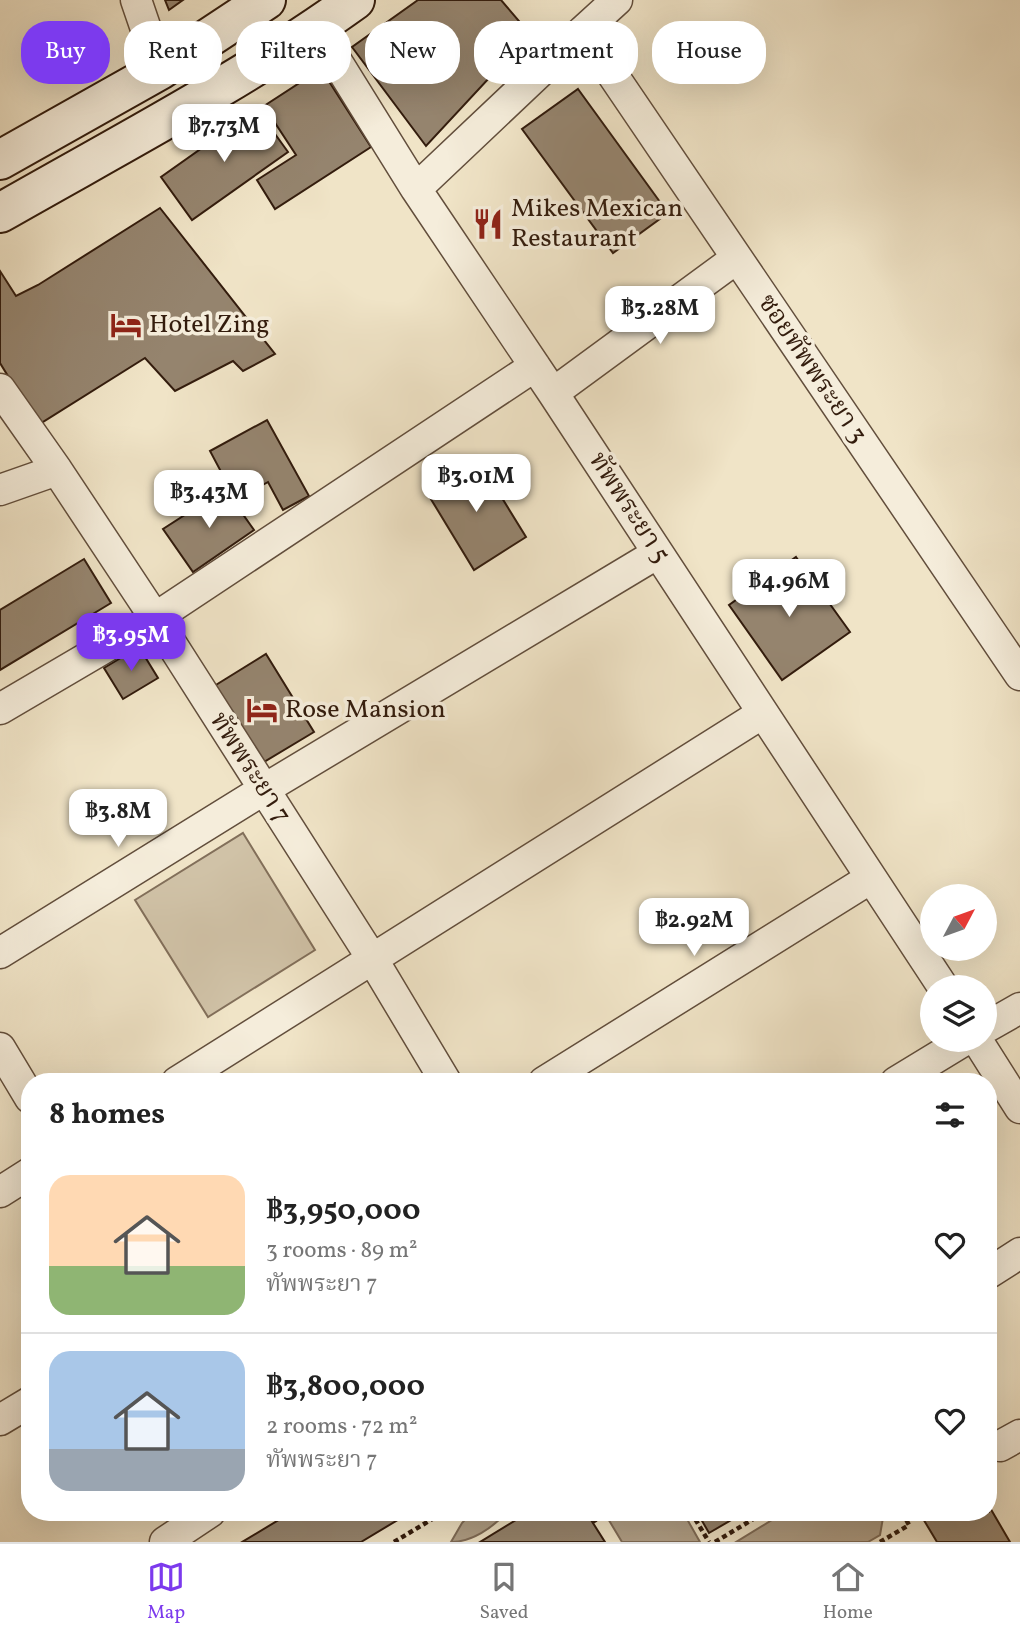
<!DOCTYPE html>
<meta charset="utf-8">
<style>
:root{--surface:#fff;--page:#f6f6f6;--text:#222;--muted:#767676;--line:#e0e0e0;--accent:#7c3aed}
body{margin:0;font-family:Vollkorn,"Noto Serif Thai",serif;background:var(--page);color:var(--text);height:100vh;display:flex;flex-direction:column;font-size:26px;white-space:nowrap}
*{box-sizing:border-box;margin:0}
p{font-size:23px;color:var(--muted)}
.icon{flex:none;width:38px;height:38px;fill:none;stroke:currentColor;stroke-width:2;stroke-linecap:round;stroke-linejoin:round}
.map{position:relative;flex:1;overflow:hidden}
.sheet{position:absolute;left:21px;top:1073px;width:976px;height:448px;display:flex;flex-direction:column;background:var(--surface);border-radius:28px;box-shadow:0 7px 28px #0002}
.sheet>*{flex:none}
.guide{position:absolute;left:21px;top:21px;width:978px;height:63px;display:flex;gap:14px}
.needle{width:46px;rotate:49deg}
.buttons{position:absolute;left:920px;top:884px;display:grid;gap:14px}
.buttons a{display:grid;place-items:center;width:77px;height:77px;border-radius:50%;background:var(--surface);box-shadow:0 7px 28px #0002;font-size:35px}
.price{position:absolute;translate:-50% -60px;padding:0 16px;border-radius:14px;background:#fff;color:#222;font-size:23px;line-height:46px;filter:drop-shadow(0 2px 4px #0008)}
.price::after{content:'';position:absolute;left:50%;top:42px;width:21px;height:16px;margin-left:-10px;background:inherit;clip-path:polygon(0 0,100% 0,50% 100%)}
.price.current{background:var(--accent);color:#fff}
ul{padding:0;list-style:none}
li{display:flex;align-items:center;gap:21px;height:175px;padding:0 28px}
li+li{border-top:2px solid var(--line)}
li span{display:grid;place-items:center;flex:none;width:196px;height:140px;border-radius:21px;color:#555}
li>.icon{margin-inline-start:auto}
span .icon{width:84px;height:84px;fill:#fffc;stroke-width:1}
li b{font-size:30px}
h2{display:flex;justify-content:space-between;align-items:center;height:84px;padding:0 28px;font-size:30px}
.chip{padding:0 24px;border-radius:28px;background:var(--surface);box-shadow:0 7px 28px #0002;font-size:24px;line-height:63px}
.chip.current{background:var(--accent);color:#fff}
.tabs{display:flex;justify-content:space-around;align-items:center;height:98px;border-top:2px solid var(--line);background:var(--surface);font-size:19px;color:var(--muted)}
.tabs a{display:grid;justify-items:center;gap:4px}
.tabs .current{color:var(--accent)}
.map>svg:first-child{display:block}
.green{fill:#d0c2a7;stroke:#826f5a;stroke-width:2}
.water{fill:#b0a088;stroke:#7e6b57;stroke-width:2}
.building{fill:#95846e;stroke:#331c0d;stroke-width:2}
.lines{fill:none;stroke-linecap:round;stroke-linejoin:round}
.minor-casing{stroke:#624e3c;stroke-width:33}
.secondary-casing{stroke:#331c0d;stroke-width:42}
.path{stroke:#331c0d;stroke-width:4.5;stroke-dasharray:5 3.5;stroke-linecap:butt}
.minor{stroke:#f5eddb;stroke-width:30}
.secondary{stroke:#f5eddb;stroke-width:38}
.labels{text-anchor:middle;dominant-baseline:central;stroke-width:7;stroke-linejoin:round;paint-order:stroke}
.poi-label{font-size:26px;fill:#331c0d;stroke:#f5eddb;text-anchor:start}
.street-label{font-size:26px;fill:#331c0d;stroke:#f5eddb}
</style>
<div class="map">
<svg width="1020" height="1542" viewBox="0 0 1020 1542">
<rect width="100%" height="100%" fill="#f0e4c7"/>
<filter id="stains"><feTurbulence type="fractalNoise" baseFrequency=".00286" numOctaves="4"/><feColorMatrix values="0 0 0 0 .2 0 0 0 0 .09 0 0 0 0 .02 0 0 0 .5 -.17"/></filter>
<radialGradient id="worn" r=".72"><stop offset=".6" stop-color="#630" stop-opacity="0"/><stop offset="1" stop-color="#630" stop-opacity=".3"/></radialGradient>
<path class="green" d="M243 833 315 950 208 1017 135 900Z"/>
<path class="water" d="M472 1512 506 1513C492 1528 472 1542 451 1542L462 1523Z
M604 1512H683L700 1542H622Z
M785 1512H884L880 1535 868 1542H736Z"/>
<path class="building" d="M165 0H183L169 10Z
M418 0H501L530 34 426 146 352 47Z
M321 69 371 147 275 209 257 180 296 155 264 106Z
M578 89 668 213 613 253 522 129Z
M257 109 288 152 192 220 161 177Z
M160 208 275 354 243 371 233 361 175 391 145 358 38 425 0 363V271L16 296 38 285Z
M267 420 309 496 283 510 268 482 236 500 210 451Z
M478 459 526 537 474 570 426 491Z
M225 489 254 530 193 572 163 529Z
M796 557 850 632 782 680 729 605Z
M84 559 111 603 0 670V610Z
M139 647 158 678 123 699 104 668Z
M266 654 314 732 259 765 211 688Z
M989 1506 1010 1542H937L919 1512H989Z
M292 1512H411L361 1542H242Z
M529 1512H586L605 1542H480Z
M697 1512H745L709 1533Z"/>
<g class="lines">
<defs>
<path id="minor" d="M136 0 160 70
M617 0 583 31 1020 675
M316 28 416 189 553 393 943 987
M416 189 583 31
M0 389 57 470 155 618 373 960 446 1082
M553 393 737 258
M0 490 57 470
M0 709 155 618 535 366
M0 953 263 790 658 553
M985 1028 1020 1008
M977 1040 1020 1108
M0 1048 30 1098
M177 1082 763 713
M544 1082 871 878
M896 1082 965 1040
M0 1192 30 1173
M989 1273 1020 1253
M0 1420 30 1402
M1000 1446 1020 1435
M165 1542 210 1512"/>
<path id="secondary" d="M0 160 160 70 266 0
M0 213C119 145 244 80 355 0"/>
</defs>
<use href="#minor" class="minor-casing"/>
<use href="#secondary" class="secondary-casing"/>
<path class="path" d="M518 1512 521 1517
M691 1512 709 1542
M592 1522 609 1512
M394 1542 444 1512
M715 1542 765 1512
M880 1542 909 1525 902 1512"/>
<use href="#minor" class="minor"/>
<use href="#secondary" class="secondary"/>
</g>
<defs>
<symbol id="restaurant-bare" viewBox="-9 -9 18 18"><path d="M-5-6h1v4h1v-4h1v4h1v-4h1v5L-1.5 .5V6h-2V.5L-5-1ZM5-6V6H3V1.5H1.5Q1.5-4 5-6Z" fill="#8f2418" stroke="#f5eddb" stroke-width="2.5" paint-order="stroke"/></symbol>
<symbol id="hotel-bare" viewBox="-9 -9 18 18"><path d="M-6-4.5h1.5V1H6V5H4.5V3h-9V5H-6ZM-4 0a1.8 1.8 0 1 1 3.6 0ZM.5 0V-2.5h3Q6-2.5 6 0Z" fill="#8f2418" stroke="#f5eddb" stroke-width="2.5" paint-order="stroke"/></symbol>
</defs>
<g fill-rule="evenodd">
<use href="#restaurant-bare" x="466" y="202" width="44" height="44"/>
<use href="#hotel-bare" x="104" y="303" width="44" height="44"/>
<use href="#hotel-bare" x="240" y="688" width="44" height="44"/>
</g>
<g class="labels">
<g class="poi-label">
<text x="511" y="209">Mikes Mexican<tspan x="511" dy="30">Restaurant</tspan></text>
<text x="149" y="325">Hotel Zing</text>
<text x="285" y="710">Rose Mansion</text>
</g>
<g class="street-label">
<text transform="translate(812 369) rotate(56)">ซอยทัพพระยา 3</text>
<text transform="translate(629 508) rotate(57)">ทัพพระยา 5</text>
<text transform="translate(250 768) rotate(57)">ทัพพระยา 7</text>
</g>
</g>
<rect width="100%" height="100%" filter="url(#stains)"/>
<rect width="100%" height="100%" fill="url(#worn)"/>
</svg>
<div class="buttons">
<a><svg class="needle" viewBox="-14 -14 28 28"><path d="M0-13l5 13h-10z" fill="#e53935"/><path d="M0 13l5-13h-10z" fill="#767676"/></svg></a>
<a><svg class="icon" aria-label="layers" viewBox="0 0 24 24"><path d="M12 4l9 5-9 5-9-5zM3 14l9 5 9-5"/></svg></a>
</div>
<b class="price" style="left:224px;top:164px">฿7.73M</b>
<b class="price" style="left:660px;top:346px">฿3.28M</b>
<b class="price" style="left:476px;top:514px">฿3.01M</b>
<b class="price" style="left:209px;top:530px">฿3.43M</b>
<b class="price" style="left:789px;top:619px">฿4.96M</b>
<b class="price current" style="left:131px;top:673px">฿3.95M</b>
<b class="price" style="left:118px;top:849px">฿3.8M</b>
<b class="price" style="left:694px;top:958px">฿2.92M</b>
<div class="guide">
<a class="chip current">Buy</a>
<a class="chip">Rent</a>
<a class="chip">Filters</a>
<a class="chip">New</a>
<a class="chip">Apartment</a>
<a class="chip">House</a>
</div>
<section class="sheet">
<h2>8 homes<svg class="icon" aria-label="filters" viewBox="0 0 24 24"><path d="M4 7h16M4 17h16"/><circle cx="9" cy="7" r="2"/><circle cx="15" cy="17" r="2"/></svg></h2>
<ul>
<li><span style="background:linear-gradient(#ffd9b3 65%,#8fb573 0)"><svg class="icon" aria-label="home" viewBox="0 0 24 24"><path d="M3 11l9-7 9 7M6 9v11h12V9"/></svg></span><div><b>฿3,950,000</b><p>3 rooms · 89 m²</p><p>ทัพพระยา 7</p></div><svg class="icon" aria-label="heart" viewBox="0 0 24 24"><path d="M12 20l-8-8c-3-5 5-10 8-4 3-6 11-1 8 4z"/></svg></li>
<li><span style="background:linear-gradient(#a9c7e8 70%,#9aa5b1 0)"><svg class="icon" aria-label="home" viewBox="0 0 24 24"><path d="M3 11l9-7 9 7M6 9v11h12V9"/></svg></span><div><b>฿3,800,000</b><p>2 rooms · 72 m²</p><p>ทัพพระยา 7</p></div><svg class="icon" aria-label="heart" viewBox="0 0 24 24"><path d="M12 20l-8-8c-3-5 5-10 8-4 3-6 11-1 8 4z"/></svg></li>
</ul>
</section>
</div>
<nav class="tabs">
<a class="current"><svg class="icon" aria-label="map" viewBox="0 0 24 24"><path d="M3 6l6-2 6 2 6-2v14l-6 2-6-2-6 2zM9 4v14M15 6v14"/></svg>Map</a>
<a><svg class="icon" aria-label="saved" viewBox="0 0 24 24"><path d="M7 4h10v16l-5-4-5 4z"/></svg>Saved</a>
<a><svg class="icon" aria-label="home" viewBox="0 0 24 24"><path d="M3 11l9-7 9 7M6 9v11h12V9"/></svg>Home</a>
</nav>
